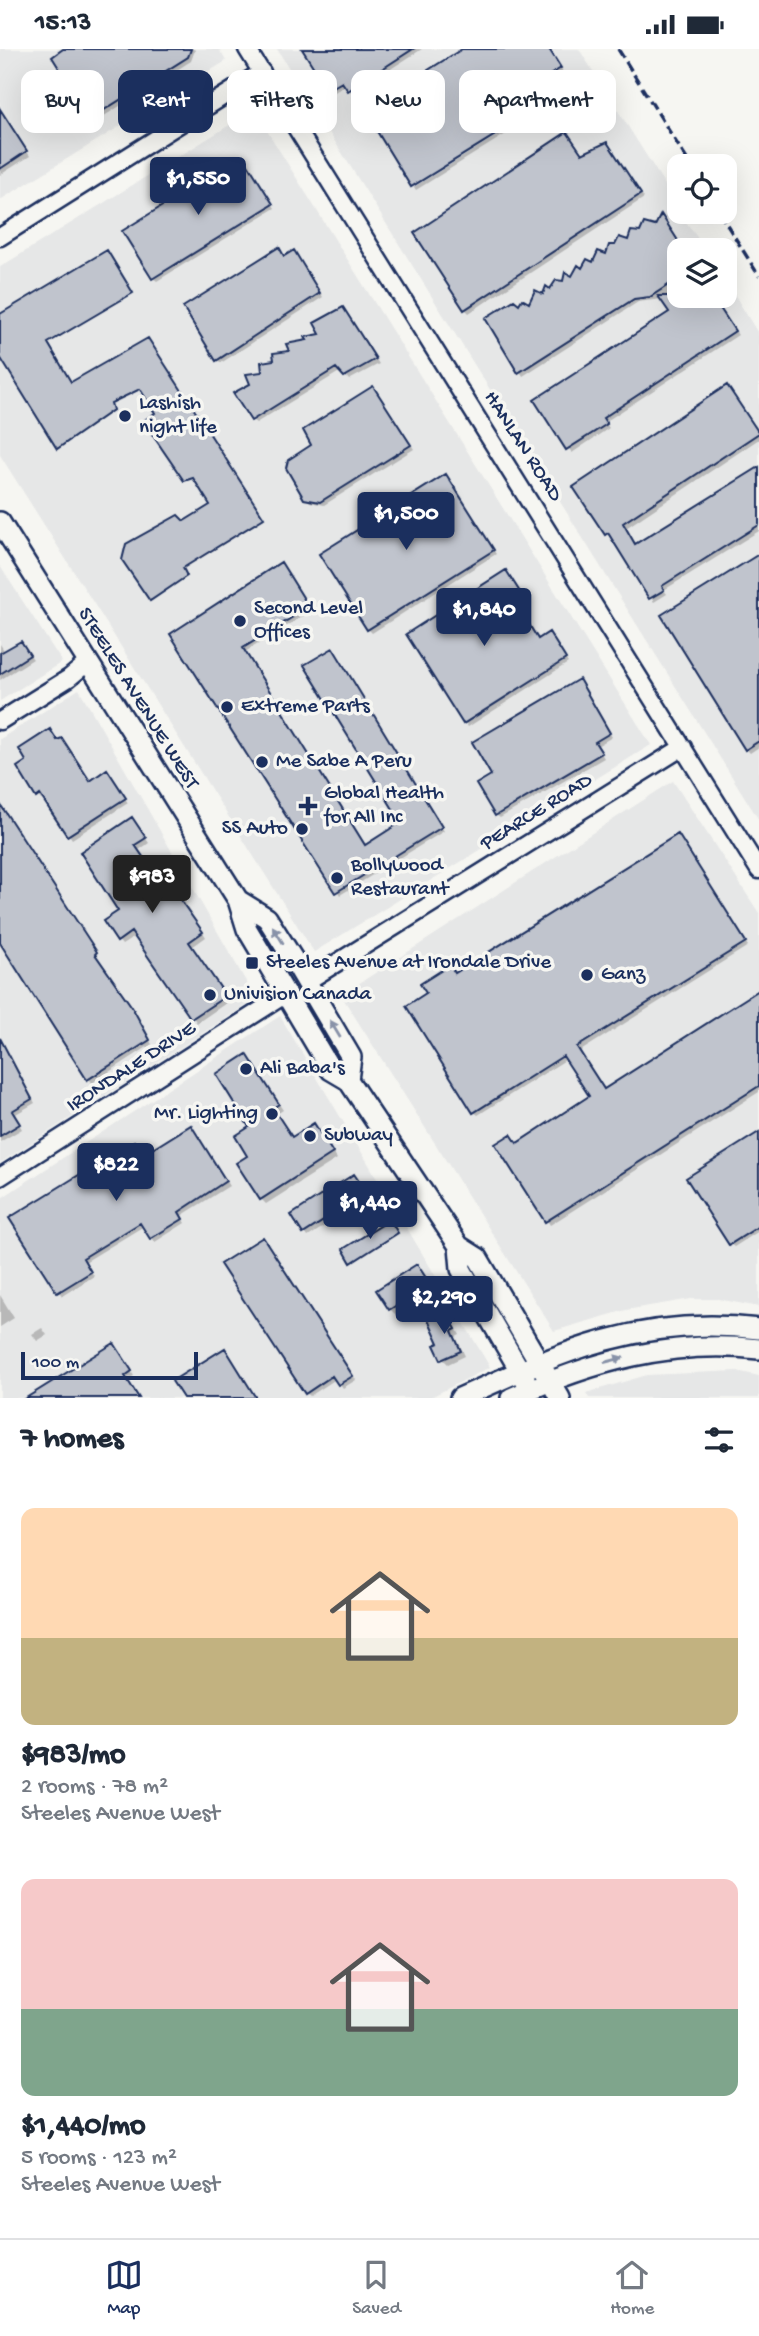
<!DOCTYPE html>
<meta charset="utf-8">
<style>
:root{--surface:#fff;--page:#f6f6f7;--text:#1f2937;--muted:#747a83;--line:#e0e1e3;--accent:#1b2f5e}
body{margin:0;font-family:"Gochi Hand",sans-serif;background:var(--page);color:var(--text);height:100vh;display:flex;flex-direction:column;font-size:26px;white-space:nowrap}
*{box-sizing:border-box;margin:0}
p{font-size:23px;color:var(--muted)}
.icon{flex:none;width:38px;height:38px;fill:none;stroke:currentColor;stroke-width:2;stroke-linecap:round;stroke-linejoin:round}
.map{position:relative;height:1349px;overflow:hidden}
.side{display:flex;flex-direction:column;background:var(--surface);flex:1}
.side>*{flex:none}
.hud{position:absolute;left:21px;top:21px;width:718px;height:63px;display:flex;gap:14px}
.buttons{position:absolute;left:667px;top:105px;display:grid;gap:14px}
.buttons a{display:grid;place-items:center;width:70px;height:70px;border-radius:14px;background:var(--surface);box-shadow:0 7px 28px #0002;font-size:35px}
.scale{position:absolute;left:21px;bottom:18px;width:177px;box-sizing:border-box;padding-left:7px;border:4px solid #1b2f5e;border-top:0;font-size:19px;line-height:24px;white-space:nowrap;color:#1b2f5e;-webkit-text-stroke:5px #f6f6f2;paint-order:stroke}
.price{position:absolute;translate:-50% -60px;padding:0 16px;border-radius:7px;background:var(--accent);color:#fff;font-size:23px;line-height:46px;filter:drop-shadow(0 2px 4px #0008)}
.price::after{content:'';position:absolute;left:50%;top:42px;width:21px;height:16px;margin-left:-10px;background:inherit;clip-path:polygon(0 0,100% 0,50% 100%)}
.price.on{background:#222;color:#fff}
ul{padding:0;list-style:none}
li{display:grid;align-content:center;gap:14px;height:371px;padding:0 21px}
li span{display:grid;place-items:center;height:217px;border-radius:14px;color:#555}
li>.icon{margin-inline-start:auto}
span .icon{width:126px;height:126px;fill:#fffc;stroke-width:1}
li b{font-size:30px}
h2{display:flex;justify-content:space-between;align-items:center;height:84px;padding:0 21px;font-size:30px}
.tag{padding:0 24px;border-radius:14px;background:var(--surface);box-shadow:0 7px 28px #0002;font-size:24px;line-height:63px}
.tag.on{background:var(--accent);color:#fff}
.status{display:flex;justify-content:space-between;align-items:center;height:49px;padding:0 35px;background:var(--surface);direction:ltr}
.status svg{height:19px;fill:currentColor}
.tabs{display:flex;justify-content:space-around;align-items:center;height:98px;border-top:2px solid var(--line);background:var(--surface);font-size:19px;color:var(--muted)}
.tabs a{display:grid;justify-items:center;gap:4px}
.tabs .on{color:var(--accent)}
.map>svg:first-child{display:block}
.built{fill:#e6e7e7}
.shadow{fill:#0003}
.building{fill:#c0c4cd;stroke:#1b2f5e;stroke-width:2}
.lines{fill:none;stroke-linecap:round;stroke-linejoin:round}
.minor-casing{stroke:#1b2f5e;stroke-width:21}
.major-casing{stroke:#1b2f5e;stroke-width:24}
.minor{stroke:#f6f6f2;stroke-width:16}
.major{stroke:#f6f6f2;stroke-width:19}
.rail{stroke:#1b2f5e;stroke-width:3.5;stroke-dasharray:10 5;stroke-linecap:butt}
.oneway{fill:#8892a8}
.poi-dot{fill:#1b2f5e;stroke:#f6f6f2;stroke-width:2.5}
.labels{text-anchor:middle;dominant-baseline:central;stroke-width:7;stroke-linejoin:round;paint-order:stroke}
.poi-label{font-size:21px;fill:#1b2f5e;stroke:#f6f6f2;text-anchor:start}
.street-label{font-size:21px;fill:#1b2f5e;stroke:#f6f6f2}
</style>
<div class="status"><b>15:13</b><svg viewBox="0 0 49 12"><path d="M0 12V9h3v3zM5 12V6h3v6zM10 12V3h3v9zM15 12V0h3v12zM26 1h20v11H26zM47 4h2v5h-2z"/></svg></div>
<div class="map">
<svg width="759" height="1349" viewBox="0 0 759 1349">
<rect width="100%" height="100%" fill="#f6f6f2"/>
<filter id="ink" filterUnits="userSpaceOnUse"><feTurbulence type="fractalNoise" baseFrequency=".0143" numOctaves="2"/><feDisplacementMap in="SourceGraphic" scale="14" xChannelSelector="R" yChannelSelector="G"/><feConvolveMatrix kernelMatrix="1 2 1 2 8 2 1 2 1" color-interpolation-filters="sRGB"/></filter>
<g filter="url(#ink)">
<path class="built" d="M0 0H219L226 12 0 151Z
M277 0H579L679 158V163L706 201H679V247H724L725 230 759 286V771Z
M254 61 651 696 314 903 0 406V218Z
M0 517 62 613 0 652Z
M79 640 256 950 0 1114V690Z
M673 732 759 864V1258L718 1250H691L626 1261 554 1282 341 946Z
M280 967 490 1318 429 1349H0V1150Z
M737 1322 759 1327V1349H589L586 1344 647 1326Z"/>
<path class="shadow" d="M67 0H194L195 1 191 12 82 81 64 25Z
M304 0H422L353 44 346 36 333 44Z
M466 0H549L563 23 543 36 551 49 411 136Z
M553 52 554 55 416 141 414 138Z
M0 61 30 107 0 126Z
M611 99 644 149 469 264 465 260 582 107Z
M246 113 275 159 157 232 153 229Z
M665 171 684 201H679V247H713L738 286 605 373 609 379 572 404 536 352 671 264 662 250 638 253 523 327 488 270 530 256 641 185 656 180Z
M279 200 285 208 297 207 323 248 221 314 218 311Z
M107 203 132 245 47 295 70 335 148 291 264 470 182 521 187 528 152 551 123 511 212 457 195 429 185 431 158 365 142 339 110 355 113 362 59 399 0 305V267Z
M346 264 379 315 349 331 341 322 256 374 252 371V336L276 312 322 286Z
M727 338 759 384V390L626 479 636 496 759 420V482L664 541 667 545 654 553 576 439Z
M377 343 414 400 324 456 310 453 306 449 313 397Z
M450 431 496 505 372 584 368 580Z
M759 507V698L750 704 746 700Z
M284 519 311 562 245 603 366 797 404 774 336 604 444 782 340 846 173 585Z
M509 527 527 555 519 560 539 592 552 589 568 614 468 678 408 586Z
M0 595 5 603 24 598 33 610 0 631Z
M582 636 612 688 597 697 604 709 500 769 496 766 493 727Z
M58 693 90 733 111 726 128 754 72 790 44 749 41 751 38 747Z
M0 756 152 995 92 1034 0 891Z
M136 775 149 794 139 801 149 816H161L206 888 192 898 229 952 197 974 136 887 122 896 118 891Z
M682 791 748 897 579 1003 604 1042 759 943V1043L550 1176 498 1095H517L591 1048 567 1010 478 1066 474 1063 456 926Z
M0 992 35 1054 14 1066 22 1080 0 1093Z
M247 1008 283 1061 277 1065 293 1090 319 1082 337 1110 266 1155 261 1150 250 1107 251 1078Z
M194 1082 229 1137 181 1167 185 1174 155 1193 144 1177 85 1213 94 1227 62 1247 11 1170 134 1094 144 1107Z
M759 1085V1182L734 1198 730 1195Z
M358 1131 369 1148 308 1188 294 1167Z
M390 1173 398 1185 353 1213 345 1201Z
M266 1193 356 1331 343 1339 336 1330 310 1347 306 1344Z
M417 1217 434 1240 395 1265 390 1260Z
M0 1246 14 1269 0 1278Z
M440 1264 448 1275 456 1279 460 1286 456 1288 465 1307 448 1315 443 1310Z
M42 1279 47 1286 37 1292 32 1285Z
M117 1299 134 1327 127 1331 139 1349H29Z"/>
<path class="building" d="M63 0H191L188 8 77 78 51 31 62 24 52 8Z
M302 0H413L348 42 342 33 328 41Z
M462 0H549L561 19 540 32 552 51 411 138 364 61Z
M0 60 27 102 0 120Z
M567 83 582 105 607 93 641 145 464 261 414 184Z
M243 107 273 155 152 230 122 182Z
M661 165 684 201H679V229L650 248 634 250 518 324 485 269 514 251 519 255 522 250 529 254 535 241 543 245 546 237 550 240 556 231 563 232 565 223 572 227 578 216 582 219 587 210 593 213 598 202 606 205 609 196H615L619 188 628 191 631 182 640 183 644 174 655 177Z
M279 198 284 207 294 201 320 244 216 312 183 258Z
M107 201 133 244 48 294 71 333 148 289 264 469 183 519 187 527 150 552 122 511 126 495 178 466 184 472 210 456 193 429 184 432 143 372 155 364 140 340 111 354 113 361 57 400 0 308V265Z
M658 247H712L735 282 603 369 607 375 566 401 534 351 669 263Z
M343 258 376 310 344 328 336 319 251 372 233 344 250 335 246 325 262 323 261 313 274 311 273 304 289 302 286 295 307 291 305 288 320 285 314 274Z
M727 336 759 384 623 474 635 495 759 418V476L662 537 664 541 649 550 608 484 605 486 573 438Z
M373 337 411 396 320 453 304 450 286 419 288 411 311 396 303 381Z
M446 425 494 501 367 581 319 505Z
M759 505V692L745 701 661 566Z
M281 513 309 558 243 599 365 796 401 773 304 616 333 599 442 778 335 844 170 585Z
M506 521 525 551 517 556 538 590 549 583 566 610 463 675 406 585Z
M21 592 30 606 0 625V604Z
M579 630 610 684 595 693 602 704 495 767 476 735 491 726 472 693Z
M50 680 57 691 62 689 90 732 107 720 126 749 67 787 40 746 36 749 17 718 26 712 19 700Z
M0 755 97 903 95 905 132 958 150 991 87 1031 0 894Z
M132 768 146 789 135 796 148 815 156 809 177 840 174 842 203 883 189 893 226 947 191 970 131 883 117 893 103 872 118 862 80 803Z
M678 785 746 893 577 998 604 1040 759 941V1037L545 1173 495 1095 511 1085 517 1094 589 1047 563 1007 473 1064 406 957 426 944 420 935 450 916 455 924Z
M0 989 32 1050 12 1062 20 1075 0 1087Z
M247 1005 279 1055 273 1059 292 1088 314 1074 333 1104 260 1151 236 1114 247 1107 235 1087 249 1078 216 1025Z
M191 1076 226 1132 179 1163 183 1170 150 1190 140 1174 83 1209 91 1223 57 1244 9 1169 134 1092 143 1106Z
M759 1083V1177L729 1196 686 1129Z
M354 1125 367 1144 303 1185 291 1166Z
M390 1171 398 1184 351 1214 343 1200Z
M263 1188 353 1327 338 1336 332 1327 305 1345 220 1215Z
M417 1215 430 1235 389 1261 376 1241Z
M441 1262 446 1274 451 1271 456 1280 452 1282 461 1302 441 1311 434 1296 439 1294 427 1268Z
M114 1294 132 1322 125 1327 139 1349H26Z
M225 1299 256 1349H183L172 1332Z"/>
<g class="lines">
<defs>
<path id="minor" d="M247 0C418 273 590 546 759 821
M0 188 262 23
M0 672 69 629 87 614
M306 933 683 698
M0 1128 286 945"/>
<path id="major" d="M0 473 238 851 247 880 331 1021 348 1031 459 1197 478 1209 560 1349
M238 851 267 869 293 910 351 1008 348 1031
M459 1197 461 1220 526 1332
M460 1349C563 1302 643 1266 759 1280
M511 1349C590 1313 672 1290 759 1300"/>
</defs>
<use href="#minor" class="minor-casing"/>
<use href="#major" class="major-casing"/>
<use href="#minor" class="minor"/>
<use href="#major" class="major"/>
<path class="rail" d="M618 0 691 117
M719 163 759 227"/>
</g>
<defs><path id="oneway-solid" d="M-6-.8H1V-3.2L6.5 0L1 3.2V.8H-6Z" transform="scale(1.75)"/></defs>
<g class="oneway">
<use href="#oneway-solid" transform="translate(278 886) rotate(-122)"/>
<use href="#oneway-solid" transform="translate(335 980) rotate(-121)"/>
<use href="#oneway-solid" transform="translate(614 1311) rotate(-15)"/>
</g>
</g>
<g class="poi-dot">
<circle cx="125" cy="367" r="7"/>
<circle cx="240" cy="572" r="7"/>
<circle cx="227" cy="658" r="7"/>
<circle cx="262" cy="713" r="7"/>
<path d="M304.5 746.5h7v7h7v7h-7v7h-7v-7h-7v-7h7z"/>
<circle cx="302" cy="780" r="7"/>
<circle cx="337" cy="829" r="7"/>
<rect x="245" y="907" width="14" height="14" rx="3.5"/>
<circle cx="587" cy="926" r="7"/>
<circle cx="210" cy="946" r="7"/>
<circle cx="246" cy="1020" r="7"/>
<circle cx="272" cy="1065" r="7"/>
<circle cx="310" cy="1087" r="7"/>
</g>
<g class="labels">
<g class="poi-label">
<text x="139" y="355">Lashish<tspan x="139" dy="24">night life</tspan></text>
<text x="254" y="560">Second Level<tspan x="254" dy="24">Offices</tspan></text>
<text x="241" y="658">Extreme Parts</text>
<text x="276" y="713">Me Sabe A Peru</text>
<text x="324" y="745">Global Health<tspan x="324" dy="24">for All Inc</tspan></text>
<text x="288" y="780" text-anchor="end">SS Auto</text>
<text x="351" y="817">Bollywood<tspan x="351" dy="24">Restaurant</tspan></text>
<text x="266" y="914">Steeles Avenue at Irondale Drive</text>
<text x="601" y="926">Ganz</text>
<text x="224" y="946">Univision Canada</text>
<text x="260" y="1020">Ali Baba's</text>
<text x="258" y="1065" text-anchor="end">Mr. Lighting</text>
<text x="324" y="1087">Subway</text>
</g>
<g class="street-label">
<text transform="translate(522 398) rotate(57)">HANLAN ROAD</text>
<text transform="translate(137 650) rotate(58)">STEELES AVENUE WEST</text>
<text transform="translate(537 764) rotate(-32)">PEARCE ROAD</text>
<text transform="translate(132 1019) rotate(-33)">IRONDALE DRIVE</text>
</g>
</g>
</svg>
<div class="buttons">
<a><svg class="icon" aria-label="locate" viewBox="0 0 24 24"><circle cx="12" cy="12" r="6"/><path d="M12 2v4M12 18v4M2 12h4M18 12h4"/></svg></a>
<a><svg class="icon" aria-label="layers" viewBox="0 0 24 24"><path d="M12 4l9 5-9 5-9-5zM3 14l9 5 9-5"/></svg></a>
</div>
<div class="scale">100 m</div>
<b class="price" style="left:198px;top:168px">$1,550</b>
<b class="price" style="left:406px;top:503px">$1,500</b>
<b class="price" style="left:484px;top:599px">$1,840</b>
<b class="price on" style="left:152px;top:866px">$983</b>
<b class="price" style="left:116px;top:1154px">$822</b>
<b class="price" style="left:370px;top:1192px">$1,440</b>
<b class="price" style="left:444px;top:1287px">$2,290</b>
<div class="hud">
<a class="tag">Buy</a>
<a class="tag on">Rent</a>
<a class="tag">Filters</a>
<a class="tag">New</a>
<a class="tag">Apartment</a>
</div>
</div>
<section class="side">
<h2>7 homes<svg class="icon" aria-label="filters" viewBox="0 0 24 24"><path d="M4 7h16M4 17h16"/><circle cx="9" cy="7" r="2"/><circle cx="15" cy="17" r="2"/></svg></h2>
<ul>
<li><span style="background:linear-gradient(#ffd9b3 60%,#c2b280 0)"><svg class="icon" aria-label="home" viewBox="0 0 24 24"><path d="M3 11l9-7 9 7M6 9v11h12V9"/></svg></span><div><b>$983/mo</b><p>2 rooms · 78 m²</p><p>Steeles Avenue West</p></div></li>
<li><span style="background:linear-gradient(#f6c9c9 60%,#7fa58c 0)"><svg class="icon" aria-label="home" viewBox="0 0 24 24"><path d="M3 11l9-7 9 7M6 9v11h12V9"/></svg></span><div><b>$1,440/mo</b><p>5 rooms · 123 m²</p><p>Steeles Avenue West</p></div></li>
</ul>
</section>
<nav class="tabs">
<a class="on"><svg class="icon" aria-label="map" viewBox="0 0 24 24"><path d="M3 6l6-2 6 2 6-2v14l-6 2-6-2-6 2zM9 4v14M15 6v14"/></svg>Map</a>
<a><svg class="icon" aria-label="saved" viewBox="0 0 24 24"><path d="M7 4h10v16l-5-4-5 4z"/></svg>Saved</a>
<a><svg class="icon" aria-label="home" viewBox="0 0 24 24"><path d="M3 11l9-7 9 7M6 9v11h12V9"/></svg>Home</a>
</nav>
